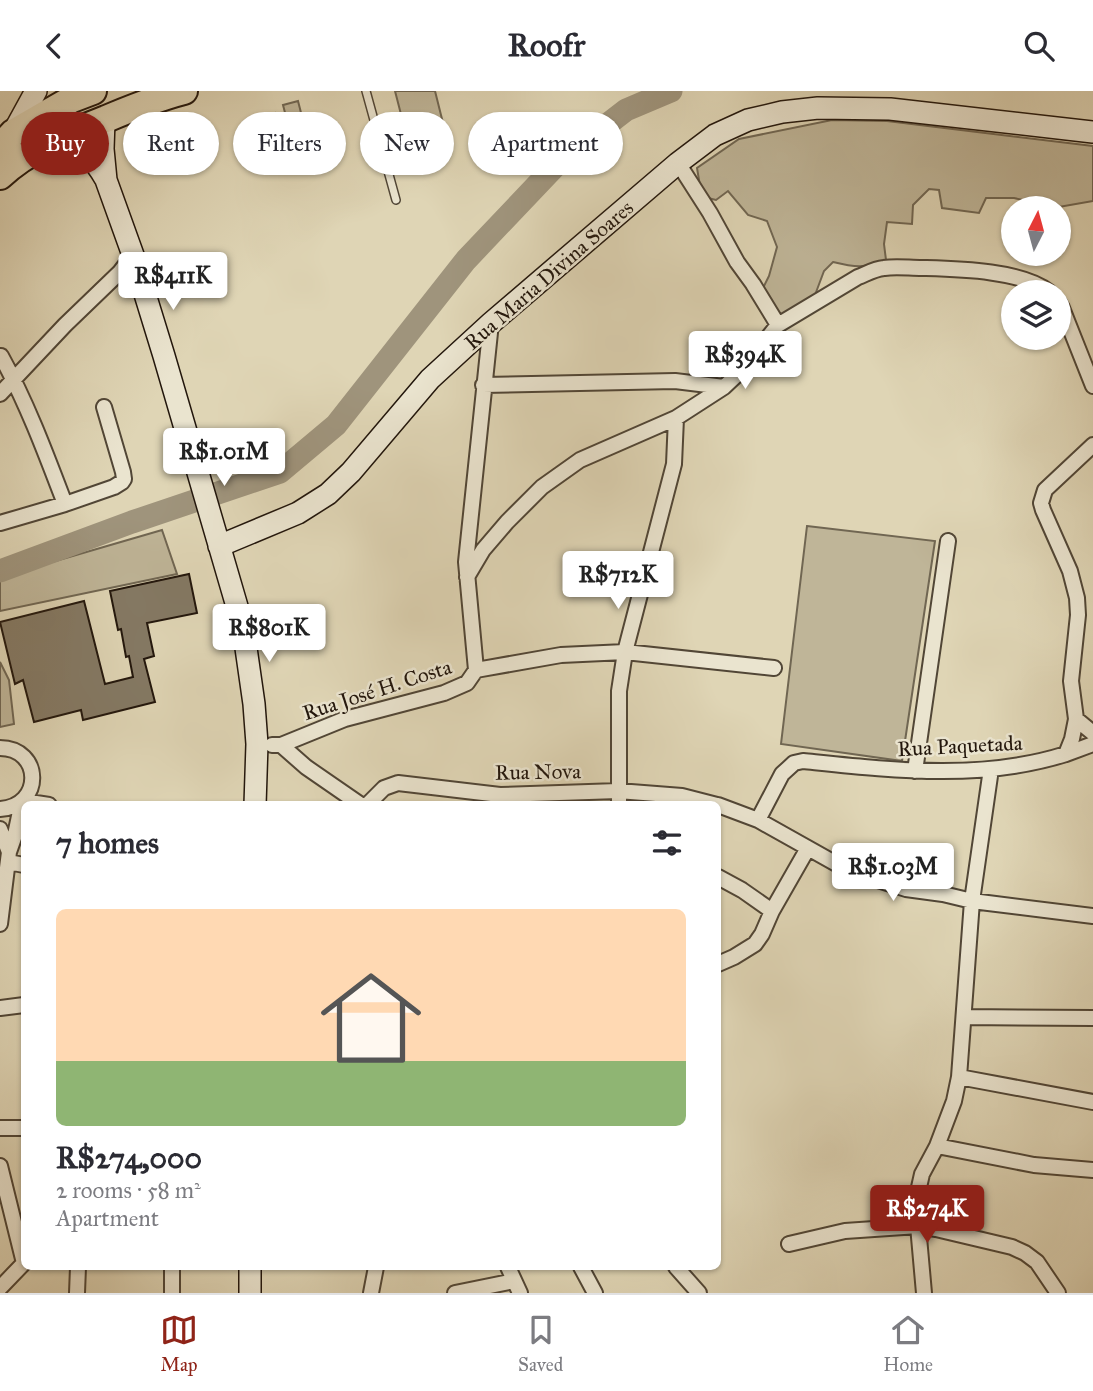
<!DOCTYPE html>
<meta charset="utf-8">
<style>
:root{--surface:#fff;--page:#f2f2f3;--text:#2b2b33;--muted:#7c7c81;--line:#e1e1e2;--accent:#8f2418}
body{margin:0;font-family:"IM FELL Great Primer",serif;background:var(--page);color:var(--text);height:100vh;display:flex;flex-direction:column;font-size:26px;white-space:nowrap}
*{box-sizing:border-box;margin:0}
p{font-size:23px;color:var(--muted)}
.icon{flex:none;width:38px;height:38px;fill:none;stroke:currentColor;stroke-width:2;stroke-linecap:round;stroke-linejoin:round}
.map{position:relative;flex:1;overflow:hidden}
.sheet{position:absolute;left:21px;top:710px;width:700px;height:469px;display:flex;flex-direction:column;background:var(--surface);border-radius:10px;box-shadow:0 2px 5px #0004}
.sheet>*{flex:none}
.guide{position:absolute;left:21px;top:21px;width:700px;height:63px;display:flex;gap:14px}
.needle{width:46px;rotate:6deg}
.controls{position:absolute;left:1001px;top:105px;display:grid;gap:14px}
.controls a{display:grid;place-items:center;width:70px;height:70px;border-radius:50%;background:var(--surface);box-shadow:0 2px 5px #0004;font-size:35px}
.price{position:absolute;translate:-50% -60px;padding:0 16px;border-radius:7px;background:#fff;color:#222;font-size:23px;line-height:46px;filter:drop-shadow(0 2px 4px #0008)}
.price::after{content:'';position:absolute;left:50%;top:42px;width:21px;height:16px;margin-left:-10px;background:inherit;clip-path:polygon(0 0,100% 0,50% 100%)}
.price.current{background:var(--accent);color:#fff}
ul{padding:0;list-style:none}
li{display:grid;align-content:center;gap:14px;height:371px;padding:0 35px}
li span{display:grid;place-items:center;height:217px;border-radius:10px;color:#555}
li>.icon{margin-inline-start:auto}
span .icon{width:126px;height:126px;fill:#fffc;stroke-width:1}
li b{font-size:30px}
h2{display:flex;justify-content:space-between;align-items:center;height:84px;padding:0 35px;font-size:30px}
.pill{padding:0 24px;border-radius:32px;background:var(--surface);box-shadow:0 2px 5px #0004;font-size:24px;line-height:63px}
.pill.current{background:var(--accent);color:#fff}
header{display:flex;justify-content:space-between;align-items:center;height:91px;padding:0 35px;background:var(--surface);font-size:32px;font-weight:700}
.dock{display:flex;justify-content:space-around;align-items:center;height:98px;border-top:2px solid var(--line);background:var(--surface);font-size:19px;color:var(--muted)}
.dock a{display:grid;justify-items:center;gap:4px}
.dock .current{color:var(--accent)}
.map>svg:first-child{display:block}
.green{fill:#bfb598;stroke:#706652;stroke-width:2}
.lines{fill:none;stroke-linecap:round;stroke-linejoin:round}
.river{stroke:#9f947c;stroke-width:23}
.building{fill:#847964;stroke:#22160c;stroke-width:2}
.lane-casing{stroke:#514636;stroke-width:10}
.street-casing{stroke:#514636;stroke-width:18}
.secondary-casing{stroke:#22160c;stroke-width:24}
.highway-casing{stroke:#22160c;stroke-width:30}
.lane{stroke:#eae4cf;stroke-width:7}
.street{stroke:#eae4cf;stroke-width:14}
.secondary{stroke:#eae4cf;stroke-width:21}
.highway{stroke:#dfd5b5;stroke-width:26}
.labels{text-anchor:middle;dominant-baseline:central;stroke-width:5;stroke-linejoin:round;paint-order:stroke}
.street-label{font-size:21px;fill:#22160c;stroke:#eae4cf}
</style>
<header><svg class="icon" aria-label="back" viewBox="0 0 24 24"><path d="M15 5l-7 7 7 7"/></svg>Roofr<svg class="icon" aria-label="search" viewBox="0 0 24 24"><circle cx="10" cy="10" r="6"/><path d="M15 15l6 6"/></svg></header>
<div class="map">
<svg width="1093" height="1202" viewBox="0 0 1093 1202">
<rect width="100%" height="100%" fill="#dfd5b5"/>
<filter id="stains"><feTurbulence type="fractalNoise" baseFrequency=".00286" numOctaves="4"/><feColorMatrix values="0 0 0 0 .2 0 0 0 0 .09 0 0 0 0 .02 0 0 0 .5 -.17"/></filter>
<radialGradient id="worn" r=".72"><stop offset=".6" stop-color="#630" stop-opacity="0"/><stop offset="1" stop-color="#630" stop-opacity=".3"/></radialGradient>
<path class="green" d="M395 0H435L449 56 412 66Z
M298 10 310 57 295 60 283 14Z
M275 22 288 68 255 77 243 31Z
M832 29 887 30 1093 55V110L1053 117H1032V111L1014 107H986L979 122 942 117 939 99 929 98 913 114 912 133 887 131 884 153 886 169C866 178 853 176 833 171L824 180 815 204 806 212 775 227 761 201 769 185 777 156 767 130 748 124 728 100 716 109 708 107 700 95 697 77 739 48Z
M807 435 935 450 902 670 781 653Z
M162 439 177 483 0 520V488L28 478Z
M0 571 9 589 14 633 0 636Z"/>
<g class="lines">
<path class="river" d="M0 480 132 431 280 381 336 334 466 169 560 70 626 19 671 0"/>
</g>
<path class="building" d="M189 483 197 522 147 532 154 565 144 568 155 611 83 629 81 619 34 631 23 589 15 593 0 531 84 510 105 593 133 586 129 565 126 566 121 538 118 539 110 500Z"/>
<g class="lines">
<defs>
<path id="lane" d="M366 0 396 109"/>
<path id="street" d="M678 72 710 122 737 171 753 193 778 234
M1059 212 1062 217 1093 295
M1 265C27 312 46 363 65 413
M483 294 675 290 724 296
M0 303 65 234 120 181 133 164
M0 432 65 413 114 396 122 391 124 388 123 381 104 316
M467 486 483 459 507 431 542 396 580 369 676 327 724 296 741 280 778 234 858 186C866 183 874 178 884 177 896 175 909 177 922 177 956 178 1022 179 1049 201
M476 579 466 471 491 232
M1076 628 1093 642
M272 654H281L306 676 361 714
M281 654 345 628 444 602 467 592 476 579 561 564 625 561 774 577
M0 657C42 657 44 715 0 718
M1066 663 1093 653
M915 680 948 450
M23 710 49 714
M367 714 384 697 398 692 500 704 618 700 682 705 717 714
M619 714V600L625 561 674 373 676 327
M718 714 758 729 849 780 906 798 943 803 972 810 1093 825
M758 729 782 683 794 672 803 670C891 679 981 690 1066 663L1072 648 1076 628 1071 590 1078 524 1077 507 1070 480 1043 419 1041 412 1045 399 1093 354
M0 738 9 761
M8 771 24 774
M718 786 742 799 772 820
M0 833 9 761 15 744 22 711
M718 873 734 866 755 853 762 843 772 820 808 757
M0 917 24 914
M964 926 1093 927
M959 986 1093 1011
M0 1037H24
M937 1055 1034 1074 1093 1079
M0 1075 24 1172
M789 1153 845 1140 918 1135 936 1138 1012 1156 1025 1162 1037 1171 1058 1202
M508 1176 520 1202
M581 1176 595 1202
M676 1176 699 1202
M0 1197 24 1172
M77 1202 78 1176
M172 1202V1176
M371 1202 376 1176
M455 1202 514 1190
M924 1202 918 1135 915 1114 922 1083 937 1055 954 1010 959 986 972 810 991 678"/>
<path id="secondary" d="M104 29 103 58 106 89 133 164 164 265 243 536 254 613 257 653 255 714
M13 42 36 0
M61 46C82 57 93 66 105 87
M219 455 298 422 328 403 351 381 430 288 491 232 678 72 715 44 748 29 782 21 818 17 890 18 1093 41
M250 1202V1176"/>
<path id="highway" d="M0 56 13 42 72 8 93 0
M0 85C30 57 68 43 106 28 132 17 157 7 184 0"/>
</defs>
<use href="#lane" class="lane-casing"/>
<use href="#street" class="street-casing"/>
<use href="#secondary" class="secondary-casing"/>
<use href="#highway" class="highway-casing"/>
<use href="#lane" class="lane"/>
<use href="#street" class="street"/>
<use href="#secondary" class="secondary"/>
<use href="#highway" class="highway"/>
</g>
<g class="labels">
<g class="street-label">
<text transform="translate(549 184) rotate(-41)">Rua Maria Divina Soares</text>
<text transform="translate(377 599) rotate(-18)">Rua José H. Costa</text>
<text transform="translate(960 655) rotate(-3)">Rua Paquetada</text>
<text transform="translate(538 681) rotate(-1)">Rua Nova</text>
</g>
</g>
<rect width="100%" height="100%" filter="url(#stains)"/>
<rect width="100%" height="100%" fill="url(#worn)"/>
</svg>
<div class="controls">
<a><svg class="needle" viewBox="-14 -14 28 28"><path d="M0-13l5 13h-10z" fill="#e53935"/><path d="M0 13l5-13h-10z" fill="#7c7c81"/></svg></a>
<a><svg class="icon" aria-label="layers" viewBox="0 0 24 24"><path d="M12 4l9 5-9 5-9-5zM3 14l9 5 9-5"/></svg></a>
</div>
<b class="price" style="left:173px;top:221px">R$411K</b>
<b class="price" style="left:745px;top:300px">R$394K</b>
<b class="price" style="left:224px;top:397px">R$1.01M</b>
<b class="price" style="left:618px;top:520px">R$712K</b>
<b class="price" style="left:269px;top:573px">R$801K</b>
<b class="price" style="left:893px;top:812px">R$1.03M</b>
<b class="price current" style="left:927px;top:1154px">R$274K</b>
<div class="guide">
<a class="pill current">Buy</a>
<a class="pill">Rent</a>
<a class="pill">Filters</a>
<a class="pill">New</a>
<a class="pill">Apartment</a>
</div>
<section class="sheet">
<h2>7 homes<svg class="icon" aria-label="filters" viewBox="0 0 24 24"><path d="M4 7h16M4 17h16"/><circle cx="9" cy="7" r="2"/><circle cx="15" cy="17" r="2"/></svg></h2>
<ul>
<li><span style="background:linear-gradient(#ffd9b3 70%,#8fb573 0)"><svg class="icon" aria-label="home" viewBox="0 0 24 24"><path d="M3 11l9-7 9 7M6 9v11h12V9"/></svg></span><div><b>R$274,000</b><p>2 rooms · 58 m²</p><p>Apartment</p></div></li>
</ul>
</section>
</div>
<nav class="dock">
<a class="current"><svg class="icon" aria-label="map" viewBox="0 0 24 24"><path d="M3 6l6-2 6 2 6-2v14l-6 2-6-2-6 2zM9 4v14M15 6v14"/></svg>Map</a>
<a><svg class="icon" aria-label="saved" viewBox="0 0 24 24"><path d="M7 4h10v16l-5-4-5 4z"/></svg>Saved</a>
<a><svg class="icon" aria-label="home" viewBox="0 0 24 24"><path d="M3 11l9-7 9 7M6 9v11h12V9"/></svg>Home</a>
</nav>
